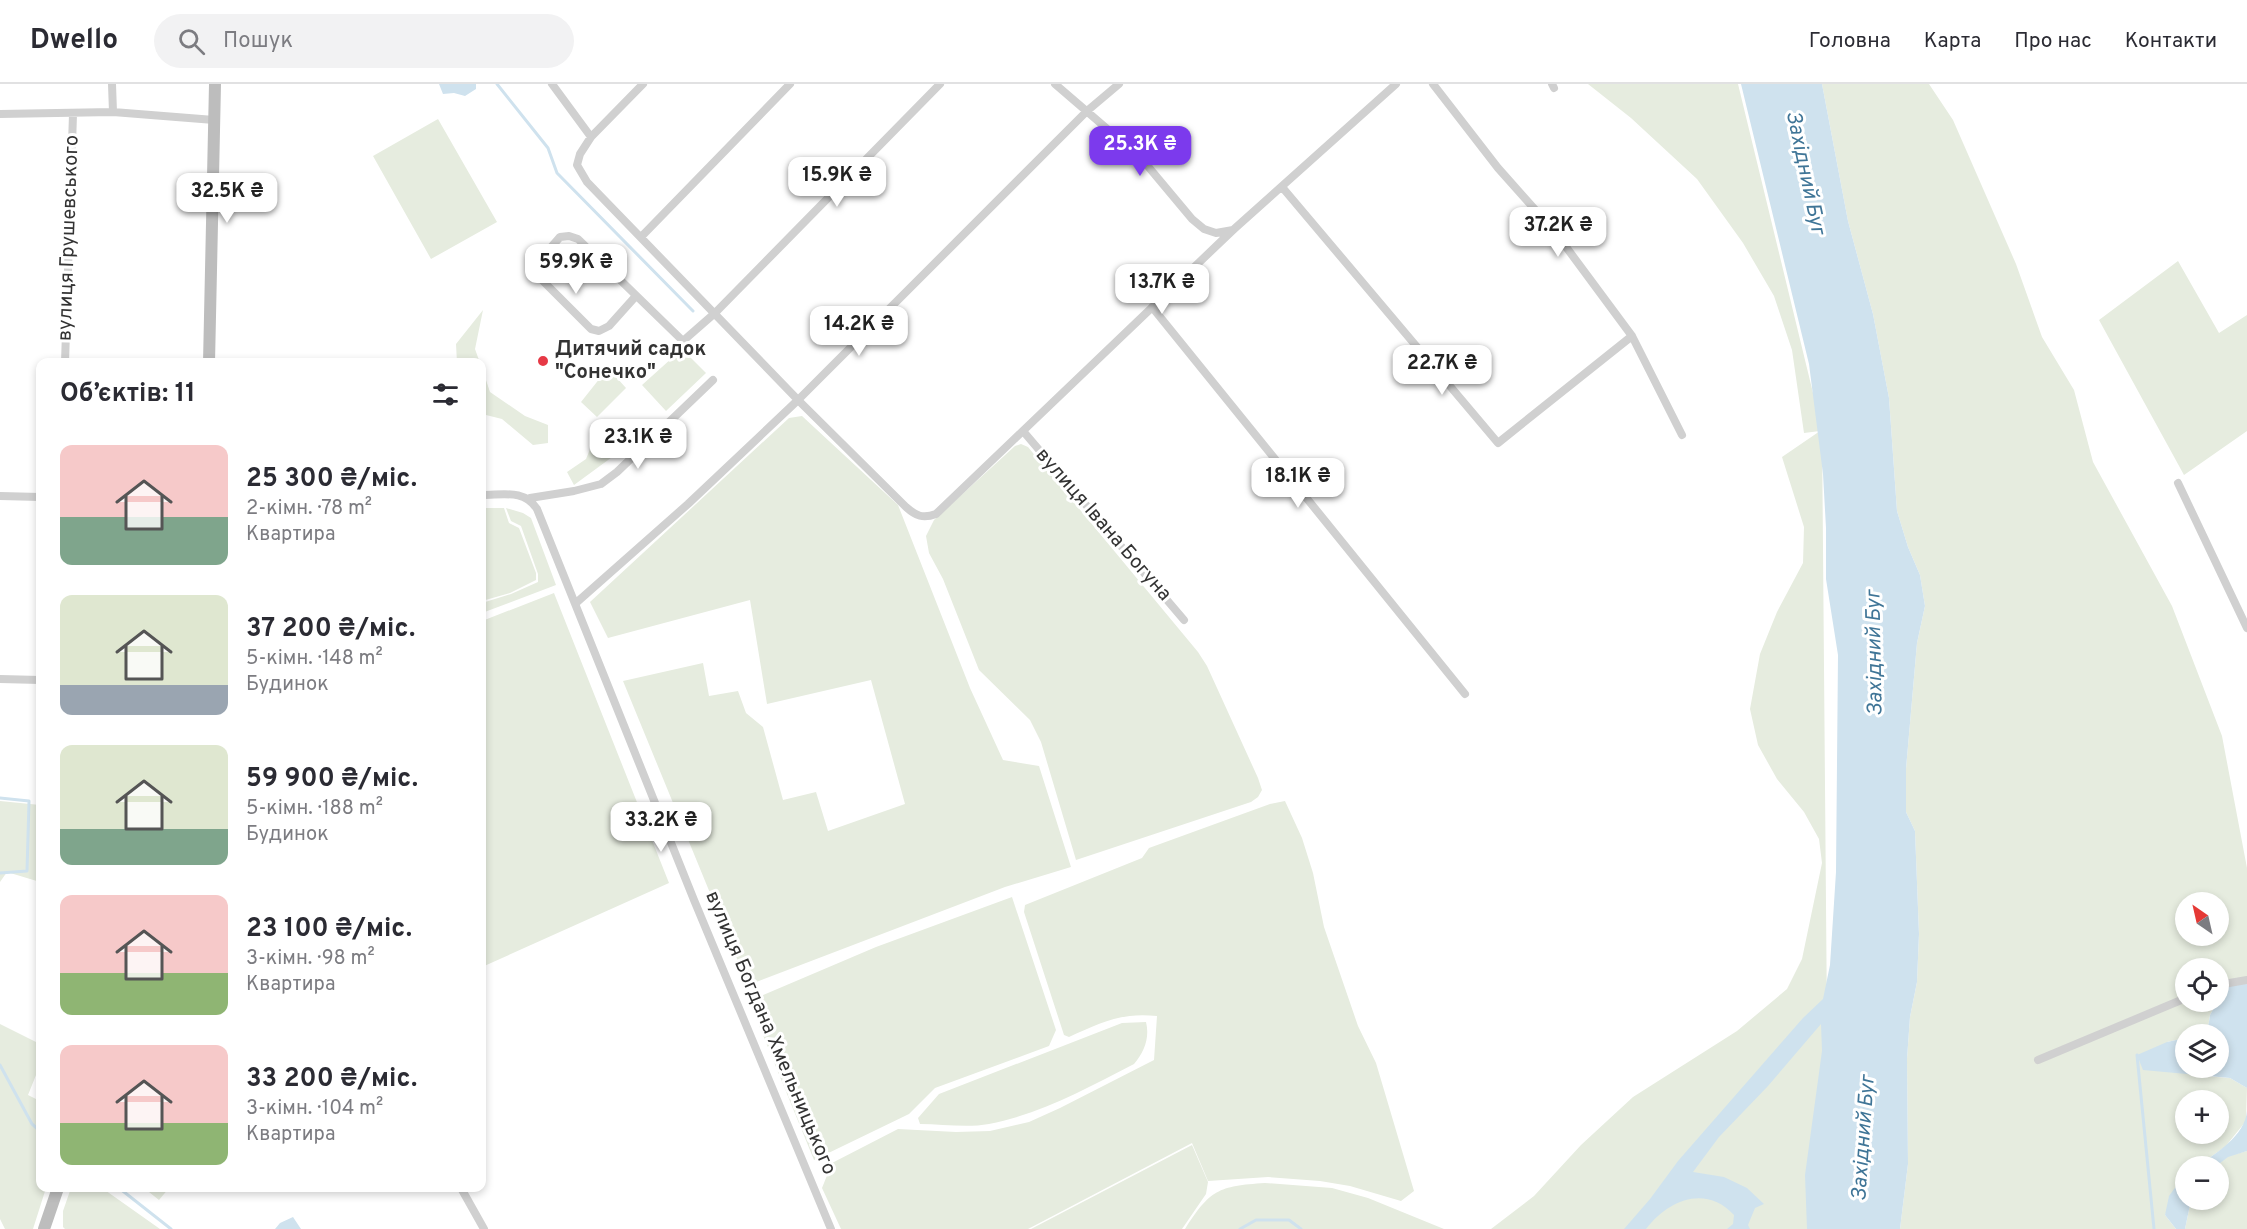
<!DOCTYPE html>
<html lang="uk">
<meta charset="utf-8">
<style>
:root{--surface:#fff;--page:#f2f2f3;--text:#2b2b33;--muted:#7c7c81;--line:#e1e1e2;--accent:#7c3aed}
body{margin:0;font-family:Overpass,sans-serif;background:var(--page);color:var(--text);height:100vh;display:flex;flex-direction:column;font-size:22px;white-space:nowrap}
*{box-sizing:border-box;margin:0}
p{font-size:20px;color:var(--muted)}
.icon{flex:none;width:33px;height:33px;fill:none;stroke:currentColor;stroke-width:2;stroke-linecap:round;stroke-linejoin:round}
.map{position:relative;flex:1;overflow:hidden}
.details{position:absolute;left:36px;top:274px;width:450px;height:834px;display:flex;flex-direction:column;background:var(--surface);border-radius:12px;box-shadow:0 3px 9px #0003}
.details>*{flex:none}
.needle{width:39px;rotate:326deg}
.buttons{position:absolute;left:2175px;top:808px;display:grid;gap:12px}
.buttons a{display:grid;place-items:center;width:54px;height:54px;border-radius:50%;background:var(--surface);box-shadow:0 3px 9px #0003;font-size:30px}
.price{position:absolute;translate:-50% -51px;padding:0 14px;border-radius:12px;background:#fff;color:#222;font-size:20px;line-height:39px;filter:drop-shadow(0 2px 3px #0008)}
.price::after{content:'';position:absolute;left:50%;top:36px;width:18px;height:14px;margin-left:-9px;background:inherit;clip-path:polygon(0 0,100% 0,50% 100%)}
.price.active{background:var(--accent);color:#fff}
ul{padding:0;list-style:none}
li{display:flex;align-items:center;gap:18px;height:150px;padding:0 24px}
li span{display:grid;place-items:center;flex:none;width:168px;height:120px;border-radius:12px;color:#555}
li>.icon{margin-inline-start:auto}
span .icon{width:72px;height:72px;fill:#fffc;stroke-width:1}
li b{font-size:26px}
h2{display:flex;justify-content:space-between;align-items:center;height:72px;padding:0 24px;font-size:26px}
header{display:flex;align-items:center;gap:36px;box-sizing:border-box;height:84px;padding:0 30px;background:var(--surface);border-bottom:2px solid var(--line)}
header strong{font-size:28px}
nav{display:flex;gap:33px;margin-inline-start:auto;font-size:21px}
.search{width:420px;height:54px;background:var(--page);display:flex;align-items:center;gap:15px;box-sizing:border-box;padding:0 21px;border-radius:33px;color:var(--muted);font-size:22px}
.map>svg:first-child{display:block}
.green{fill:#e6ecdf;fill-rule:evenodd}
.water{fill:#cfe2ee}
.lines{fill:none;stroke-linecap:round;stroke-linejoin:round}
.stream{stroke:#cfe2ee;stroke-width:3}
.street{stroke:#d0d0d0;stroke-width:8}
.secondary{stroke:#bdbdbd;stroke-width:12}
.poi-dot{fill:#e63946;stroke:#fff;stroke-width:2}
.labels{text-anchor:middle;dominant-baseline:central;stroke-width:6;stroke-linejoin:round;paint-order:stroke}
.street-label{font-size:20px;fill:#333;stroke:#fff}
.poi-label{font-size:20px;font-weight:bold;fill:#333;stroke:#fff;text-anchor:start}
.water-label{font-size:21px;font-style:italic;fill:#3f7597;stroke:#fff}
</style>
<header>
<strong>Dwello</strong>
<div class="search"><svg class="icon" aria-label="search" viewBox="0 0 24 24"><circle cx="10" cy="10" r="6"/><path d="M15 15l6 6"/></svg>Пошук</div>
<nav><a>Головна</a><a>Карта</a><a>Про нас</a><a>Контакти</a></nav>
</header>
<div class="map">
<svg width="2247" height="1145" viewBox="0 0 2247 1145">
<rect width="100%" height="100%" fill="#fff"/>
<path class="green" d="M1588 0H1738L1822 346 1827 938 1833 1145H1491L1534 1112 1581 1061 1633 1013 1737 947 1787 905 1802 875 1822 779 1819 755 1804 728 1777 695 1758 661 1750 625 1760 570 1777 528 1803 479 1804 443 1782 373 1820 347 1804 349 1792 266 1774 212 1743 159 1697 95 1631 34Z
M1822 0H1929L1953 36 2016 180 2042 253 2074 306 2093 378 2172 522 2222 652 2247 784V896L2228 899 2210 931 2207 950 2186 951 2185 954 2167 958 2190 991 2230 994 2247 1004 2246 1037 2225 1063 2196 1083H2186L2185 1090 2165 1131 2176 1145H1900L1908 1080 1907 975 1910 933 1917 898 1919 850 1915 747 1906 728V685L1917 559 1925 522 1920 491 1908 463 1897 427 1889 314 1873 230 1848 137ZM2186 819H2218V852H2186ZM2186 885H2218V918H2186ZM2186 1017H2218V1050H2186Z
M438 35 497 138 431 175 373 72Z
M2178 177 2219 249 2247 231V347L2184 391 2099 236Z
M483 226 475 265 480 279H457L456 260Z
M682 265 706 289 666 327 642 301Z
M482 284 490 308 525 332 548 341V359L533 361 502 335 482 330Z
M608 284 626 304 597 333 581 318Z
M802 332 898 421 970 604 1003 676 1039 682 1071 783 1005 803 751 900 742 887 623 597 703 579 709 612 738 607 746 629 763 643 783 716 816 708 828 747 905 720 871 596 767 620 750 516 608 554 590 518 789 334Z
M597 348 619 368 574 401 567 388 586 375Z
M1021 360 1028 363 1198 568 1207 582 1258 694 1262 706 1258 713 1251 718 1076 776 1041 658 1030 636 979 586 943 495 929 469 926 452 934 436 1015 362Z
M482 424H504L509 439 519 444 536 489V496L510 509 482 517Z
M506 424 523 429 531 434 556 501 482 529V519L511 510 538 498V490L521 442 511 437Z
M554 509 669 799 482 883V537Z
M0 717 40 721V798L7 788 0 798Z
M1285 717 1302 754 1313 789 1324 843 1358 942 1376 979 1414 1107 1401 1117 1350 1102 1320 1097 1268 1093 1208 1097 1192 1059 1028 1145H841L822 1104 832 1079 898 1045 956 1048 990 1047 1029 1038 1060 1024 1154 976 1157 932C1121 928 1100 939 1069 953L1064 951 1024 828 1025 821 1142 774 1149 764 1270 720Z
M1012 813 1056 946 1049 962 935 1004 909 1030 814 1076 749 917 876 863Z
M1146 938C1150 954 1144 968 1134 980 1087 1004 1041 1030 989 1040 967 1044 942 1040 920 1040L918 1034 939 1010 1122 939Z
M0 940 40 960V981L28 1011 40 1017V1104H46L33 1145H5L0 1135Z
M1192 1061 1208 1098 1206 1110 1182 1145H1031Z
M2247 1067V1145H2185L2191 1116H2218V1083H2215L2228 1072Z
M1265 1099 1332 1104 1368 1114 1444 1145H1185C1210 1106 1218 1102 1265 1099Z
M71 1104H102L160 1145H65L63 1143V1127Z
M144 1104H169L159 1116Z"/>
<path class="water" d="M439 0H476V5L465 12 454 9 443 10Z
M1741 0H1822L1848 137 1873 230 1889 314 1897 427 1908 463 1920 491 1925 522 1917 559 1906 685V728L1915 747 1919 850 1917 898 1910 933 1907 975 1908 1080 1900 1145H1807L1805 1091 1822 967 1821 940 1768 1002 1719 1053 1693 1088 1724 1093 1747 1104 1764 1120 1755 1124 1748 1141 1750 1145H1727L1733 1140 1734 1131C1706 1100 1668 1116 1646 1145H1624L1650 1115 1678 1077 1803 934 1823 915 1830 881 1836 788 1838 571 1826 495V444L1823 390 1809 280Z
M2247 896V1004L2230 994 2143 986 2137 971 2167 958 2185 954 2186 984H2218V951H2201L2207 950 2210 931 2228 899Z
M2247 1027V1067L2228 1073 2215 1083H2196C2215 1070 2245 1052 2247 1027Z
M2185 1090 2186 1116H2191L2185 1145H2176L2165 1131 2169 1112Z
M293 1133 301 1145H275L280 1139Z"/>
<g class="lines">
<path class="stream" d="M497 0 548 64 557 89 693 227
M0 714 29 717 27 787 0 789
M2137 971 2154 1145
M0 981 32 1040 40 1047
M119 1104 171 1145
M1240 1145 1256 1136H1289L1301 1145"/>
<path class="street" d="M112 0 113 28
M552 0 591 53 580 70 577 81 587 98 798 316 906 423C916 432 923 435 936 430L1233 146 1396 0
M1055 0 1141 74 1192 135 1204 145 1216 149 1233 146
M1433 0 1498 84 1555 148 1632 252 1682 351
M1552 0 1554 4
M0 30 113 28 214 36
M591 53 643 0
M1282 103 1498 359 1632 252
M641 153 790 0
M635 213 609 242 599 247 591 245 536 190 533 184 560 153 569 152 578 155 683 257 715 229 940 0
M1152 223 1465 610
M65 279 73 30
M1023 347 1184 536
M2178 399 2247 544
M482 411C504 411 524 405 537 425L694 816 831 1145
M0 412 40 413
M530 414 574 407 601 400 617 388 713 296
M576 519 688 420 798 316 1087 27 1119 0
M0 595 40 596
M2218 901 2247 896
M2038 976 2186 914
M461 1104 484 1145"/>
<path class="secondary" d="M209 279 215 0
M44 1145 58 1104"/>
</g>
<circle class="poi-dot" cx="543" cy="277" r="6"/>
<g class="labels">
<g class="street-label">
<text transform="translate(69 154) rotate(-88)">вулиця Грушевського</text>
<text transform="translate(1103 441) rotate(49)">вулиця Івана Богуна</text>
<text transform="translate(770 949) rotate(67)">вулиця Богдана Хмельницького</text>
</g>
<g class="poi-label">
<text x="555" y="266">Дитячий садок<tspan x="555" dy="23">"Сонечко"</tspan></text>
</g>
<g class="water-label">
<text transform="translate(1805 89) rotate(78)">Західний Буг</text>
<text transform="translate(1875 569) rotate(-91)">Західний Буг</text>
<text transform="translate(1864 1054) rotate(-86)">Західний Буг</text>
</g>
</g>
</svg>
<div class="buttons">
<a><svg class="needle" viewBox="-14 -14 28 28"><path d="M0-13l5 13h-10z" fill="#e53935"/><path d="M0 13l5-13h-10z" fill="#7c7c81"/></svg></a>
<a><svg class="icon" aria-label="locate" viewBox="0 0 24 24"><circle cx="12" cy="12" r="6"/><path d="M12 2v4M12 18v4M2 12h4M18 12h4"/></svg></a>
<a><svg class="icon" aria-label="layers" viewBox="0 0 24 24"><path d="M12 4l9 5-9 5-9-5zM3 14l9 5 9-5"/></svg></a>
<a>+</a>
<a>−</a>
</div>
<b class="price active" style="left:1140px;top:93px">25.3K ₴</b>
<b class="price" style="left:837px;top:124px">15.9K ₴</b>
<b class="price" style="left:227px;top:140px">32.5K ₴</b>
<b class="price" style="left:1558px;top:174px">37.2K ₴</b>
<b class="price" style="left:576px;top:211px">59.9K ₴</b>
<b class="price" style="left:1162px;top:231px">13.7K ₴</b>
<b class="price" style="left:859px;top:273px">14.2K ₴</b>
<b class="price" style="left:1442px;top:312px">22.7K ₴</b>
<b class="price" style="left:638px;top:386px">23.1K ₴</b>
<b class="price" style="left:1298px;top:425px">18.1K ₴</b>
<b class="price" style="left:661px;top:769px">33.2K ₴</b>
<section class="details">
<h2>Об’єктів: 11<svg class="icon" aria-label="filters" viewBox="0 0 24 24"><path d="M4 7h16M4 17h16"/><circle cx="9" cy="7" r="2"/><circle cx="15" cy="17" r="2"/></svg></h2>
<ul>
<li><span style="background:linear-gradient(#f6c9c9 60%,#7fa58c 0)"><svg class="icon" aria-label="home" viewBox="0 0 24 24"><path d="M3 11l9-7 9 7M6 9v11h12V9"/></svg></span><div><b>25 300 ₴/міс.</b><p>2-кімн. · 78 m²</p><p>Квартира</p></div></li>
<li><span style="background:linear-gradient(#dfe7d0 75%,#9aa5b1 0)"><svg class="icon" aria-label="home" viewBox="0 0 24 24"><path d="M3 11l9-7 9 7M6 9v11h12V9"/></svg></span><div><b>37 200 ₴/міс.</b><p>5-кімн. · 148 m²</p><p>Будинок</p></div></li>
<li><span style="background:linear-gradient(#dfe7d0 70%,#7fa58c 0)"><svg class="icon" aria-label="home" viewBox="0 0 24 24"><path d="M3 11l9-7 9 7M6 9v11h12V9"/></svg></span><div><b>59 900 ₴/міс.</b><p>5-кімн. · 188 m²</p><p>Будинок</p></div></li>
<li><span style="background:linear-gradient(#f6c9c9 65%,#8fb573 0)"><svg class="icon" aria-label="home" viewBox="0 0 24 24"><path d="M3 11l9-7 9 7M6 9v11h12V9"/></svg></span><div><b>23 100 ₴/міс.</b><p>3-кімн. · 98 m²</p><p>Квартира</p></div></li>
<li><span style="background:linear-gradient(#f6c9c9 65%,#8fb573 0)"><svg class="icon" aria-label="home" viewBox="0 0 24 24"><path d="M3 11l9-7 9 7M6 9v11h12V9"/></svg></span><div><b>33 200 ₴/міс.</b><p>3-кімн. · 104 m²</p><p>Квартира</p></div></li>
</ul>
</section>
</div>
